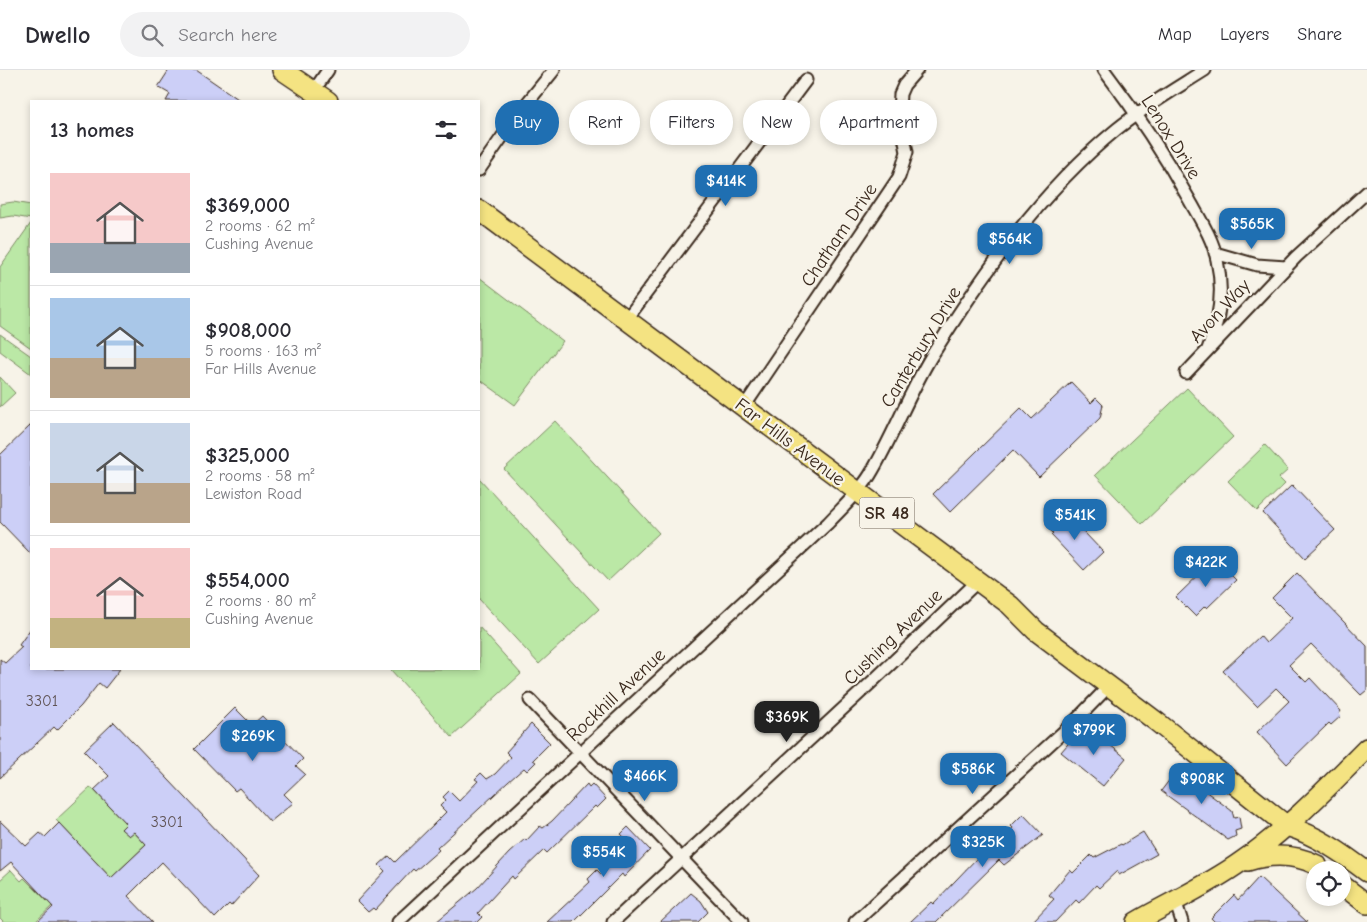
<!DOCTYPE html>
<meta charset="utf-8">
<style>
:root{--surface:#fff;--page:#f2f2f3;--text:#2b2b33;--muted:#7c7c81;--line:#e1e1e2;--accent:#1f6fb2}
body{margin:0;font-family:"Comic Neue",sans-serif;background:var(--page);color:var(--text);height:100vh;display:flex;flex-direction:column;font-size:19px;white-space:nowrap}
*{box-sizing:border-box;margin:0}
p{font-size:16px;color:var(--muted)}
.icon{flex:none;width:28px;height:28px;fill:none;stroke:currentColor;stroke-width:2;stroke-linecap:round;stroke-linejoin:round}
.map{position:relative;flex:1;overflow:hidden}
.panel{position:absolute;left:30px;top:30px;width:450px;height:570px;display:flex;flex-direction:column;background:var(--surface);border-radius:0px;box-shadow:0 2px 8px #0003}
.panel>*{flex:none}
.banner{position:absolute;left:495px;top:30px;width:475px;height:45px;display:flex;gap:10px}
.tools{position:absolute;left:1306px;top:791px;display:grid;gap:10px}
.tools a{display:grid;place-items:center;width:45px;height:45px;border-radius:50%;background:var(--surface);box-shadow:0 2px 8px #0003;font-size:25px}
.price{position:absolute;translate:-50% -42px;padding:0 11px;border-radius:10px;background:var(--accent);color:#fff;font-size:16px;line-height:32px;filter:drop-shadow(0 1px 2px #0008)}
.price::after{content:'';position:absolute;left:50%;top:30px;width:15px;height:11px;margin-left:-8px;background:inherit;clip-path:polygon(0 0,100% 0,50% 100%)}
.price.active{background:#222;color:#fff}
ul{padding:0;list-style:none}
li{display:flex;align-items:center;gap:15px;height:125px;padding:0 20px}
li+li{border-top:1px solid var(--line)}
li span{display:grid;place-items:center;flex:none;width:140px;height:100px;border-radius:0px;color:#555}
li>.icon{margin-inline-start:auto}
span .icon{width:60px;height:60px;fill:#fffc;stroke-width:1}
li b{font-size:21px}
h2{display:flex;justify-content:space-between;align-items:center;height:60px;padding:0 20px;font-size:21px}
.chip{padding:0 18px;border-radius:22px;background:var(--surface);box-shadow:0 2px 8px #0003;font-size:18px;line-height:45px}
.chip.active{background:var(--accent);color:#fff}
header{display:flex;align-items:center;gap:30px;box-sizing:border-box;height:70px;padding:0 25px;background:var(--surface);border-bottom:1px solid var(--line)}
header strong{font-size:24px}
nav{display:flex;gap:28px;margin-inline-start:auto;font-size:18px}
.search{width:350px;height:45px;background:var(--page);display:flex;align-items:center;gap:12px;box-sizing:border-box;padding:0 18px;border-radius:28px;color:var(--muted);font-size:19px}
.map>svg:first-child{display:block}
.green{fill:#bbe8a6;stroke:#7b8962}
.building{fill:#cccff7;stroke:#3b2a1e}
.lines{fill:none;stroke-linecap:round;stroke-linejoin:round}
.street-casing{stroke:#3b2a1e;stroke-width:15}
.primary-casing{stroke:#3b2a1e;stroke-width:22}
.street{stroke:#f7f3e8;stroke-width:11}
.primary{stroke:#f4e382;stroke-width:19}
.labels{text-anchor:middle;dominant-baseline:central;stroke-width:4.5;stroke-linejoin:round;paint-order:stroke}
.number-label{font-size:16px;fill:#5f5354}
.shield{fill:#f7f3e8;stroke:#73665b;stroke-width:1}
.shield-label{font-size:18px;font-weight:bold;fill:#3b2a1e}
.street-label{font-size:19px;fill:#3b2a1e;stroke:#f7f3e8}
</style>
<header>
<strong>Dwello</strong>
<div class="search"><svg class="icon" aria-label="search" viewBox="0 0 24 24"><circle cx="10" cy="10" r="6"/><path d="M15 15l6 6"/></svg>Search here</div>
<nav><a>Map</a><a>Layers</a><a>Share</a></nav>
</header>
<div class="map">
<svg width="1367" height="852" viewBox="0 0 1367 852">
<rect width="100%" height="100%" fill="#f7f3e8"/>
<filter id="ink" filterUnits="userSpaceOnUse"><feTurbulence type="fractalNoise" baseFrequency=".02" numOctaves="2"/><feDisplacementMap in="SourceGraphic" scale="10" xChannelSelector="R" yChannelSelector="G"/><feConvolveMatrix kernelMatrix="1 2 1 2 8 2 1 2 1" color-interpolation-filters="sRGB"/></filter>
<g filter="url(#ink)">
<path class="green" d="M13 132 31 135V149L13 146 0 148V134Z
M31 153V278L0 256V197Z
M479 207 563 271 515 335 479 309Z
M0 264 31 286V304L0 281Z
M0 307 15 323 0 337Z
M1187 318 1233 367 1142 454 1095 405Z
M555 351 659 463 608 511 504 399Z
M1265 375 1288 400 1279 408 1285 414 1257 441 1228 411Z
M479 408 599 539 539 594 479 529Z
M479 557 521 604 452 667 390 599H479Z
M91 717 146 775 111 808 56 750Z
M11 800 21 811 24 808 52 836 35 852H4L0 848V810Z"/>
<path class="building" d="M169 0H196L241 31H166L170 24 158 17Z
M1071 312 1091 333 1096 328 1103 335 1100 348 1039 407 1013 380 950 442 933 424 1021 338 1032 349Z
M31 355V484L0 452V385Z
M1292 415 1335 460 1305 488 1263 443Z
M1065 442 1103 482 1084 500 1051 465 1053 463 1048 458Z
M1215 489 1236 510 1207 538 1205 536 1195 546 1176 527Z
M1297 503 1367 576V620L1361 625 1311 574 1289 595 1306 612 1310 608 1341 641 1339 644 1341 646 1331 655 1329 653 1287 694 1257 662 1289 631 1276 618 1257 636 1223 601 1260 566 1266 573 1292 548 1272 528Z
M31 558V599H120L105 618 99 613 81 636 57 660 54 657 0 708V589L5 593 22 577 19 575Z
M235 638 252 655 262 646 303 689 296 696 305 704 284 724 293 733 270 752 239 718 235 721 194 679Z
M114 652 259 805 231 836 229 834 215 848 162 792 128 826 153 852H37L53 837 11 792 0 801V751L26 776 40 763 45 767 59 753 111 808 146 775 134 762 129 766 121 759 126 754 94 720 109 706 84 681Z
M531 654 550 673 533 690 536 692 527 701 524 698 508 712 437 778 439 780 415 801 413 799 375 840 373 838 368 842 357 831 385 801 379 795 389 786 395 792 436 752 446 742 440 736 446 730 443 727 449 721 459 731 478 711 475 709 481 703 487 709 495 704 511 687 506 682Z
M1080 660 1093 661 1126 688 1103 716 1061 682Z
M1177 700 1232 741 1234 748 1239 747 1241 759 1235 761 1236 766 1228 770 1161 721Z
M587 714 589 717 592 714 606 729 597 738 595 736 547 783 544 780 514 809 512 806 478 843 482 847 477 852H436L477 818 509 783 525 769 526 771 540 756 543 758 552 751Z
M1023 744 1043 765 1004 795 999 790 936 852H910L931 832 933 834 978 787 1013 758 1011 756Z
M628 757 650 780 624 807 622 804 574 852H547L590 812 588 809 597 800 601 804 616 789 611 785 622 774 621 772 625 768 621 764Z
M1143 762 1157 784 1119 805 1117 801 1099 818 1096 815 1079 833 1076 830 1055 852H1032L1054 829 1049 825 1070 800 1073 803 1091 785 1094 788 1121 774 1122 775Z
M1259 807 1307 852H1215L1211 848 1234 825 1238 830Z
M691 823 701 831 708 842 698 852H660Z"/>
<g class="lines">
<defs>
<path id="street" d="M1104 0C1136 42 1164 84 1190 131 1200 149 1213 169 1217 190 1224 221 1220 250 1208 279
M313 22 328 0
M479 100 519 43 554 0
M1215 183 1257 195 1286 197
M626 250 806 10
M1186 303 1296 187 1367 122
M744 337 899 107 907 82 899 42 900 24 904 15 917 0
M530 630 742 852
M1175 830 1182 852
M398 852 828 453C842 438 859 423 870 405 893 367 908 325 931 287 982 205 1041 121 1117 59 1144 37 1175 19 1205 0
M613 852 875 609 978 511
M855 852 1073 653 1109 616"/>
<path id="primary" d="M282 0 328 31
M479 140 1010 535 1036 561 1157 652 1287 756C1318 766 1342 783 1367 802
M1248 791C1271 784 1295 784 1317 795
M1342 815 1367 834
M1136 852C1171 832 1209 815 1242 791 1288 759 1327 718 1367 678"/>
</defs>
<use href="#street" class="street-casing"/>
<use href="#primary" class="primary-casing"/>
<use href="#street" class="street"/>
<use href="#primary" class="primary"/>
</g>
</g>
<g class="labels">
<g class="number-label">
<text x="42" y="631">3301</text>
<text x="167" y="752">3301</text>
</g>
<rect class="shield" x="859.5" y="427.5" width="55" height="31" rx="4"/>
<g class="shield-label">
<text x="887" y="443">SR 48</text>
</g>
<g class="street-label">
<text transform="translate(1171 67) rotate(58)">Lenox Drive</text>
<text transform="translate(839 165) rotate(-56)">Chatham Drive</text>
<text transform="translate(1220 241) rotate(-47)">Avon Way</text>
<text transform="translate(921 277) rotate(-59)">Canterbury Drive</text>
<text transform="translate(790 372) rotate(37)">Far Hills Avenue</text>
<text transform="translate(893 567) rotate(-44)">Cushing Avenue</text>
<text transform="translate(616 625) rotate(-43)">Rockhill Avenue</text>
</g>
</g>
</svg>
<div class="tools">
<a><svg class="icon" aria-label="locate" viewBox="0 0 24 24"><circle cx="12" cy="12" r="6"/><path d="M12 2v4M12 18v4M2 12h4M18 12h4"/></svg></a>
</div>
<b class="price" style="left:726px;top:137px">$414K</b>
<b class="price" style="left:1252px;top:180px">$565K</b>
<b class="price" style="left:1010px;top:195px">$564K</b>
<b class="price" style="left:1075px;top:471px">$541K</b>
<b class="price" style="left:1206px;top:518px">$422K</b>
<b class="price active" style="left:787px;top:673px">$369K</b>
<b class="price" style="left:1094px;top:686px">$799K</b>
<b class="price" style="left:253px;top:692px">$269K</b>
<b class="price" style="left:973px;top:725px">$586K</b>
<b class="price" style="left:645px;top:732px">$466K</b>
<b class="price" style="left:1202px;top:735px">$908K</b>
<b class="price" style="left:983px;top:798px">$325K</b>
<b class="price" style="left:604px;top:808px">$554K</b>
<div class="banner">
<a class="chip active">Buy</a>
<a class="chip">Rent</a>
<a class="chip">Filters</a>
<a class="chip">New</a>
<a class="chip">Apartment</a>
</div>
<section class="panel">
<h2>13 homes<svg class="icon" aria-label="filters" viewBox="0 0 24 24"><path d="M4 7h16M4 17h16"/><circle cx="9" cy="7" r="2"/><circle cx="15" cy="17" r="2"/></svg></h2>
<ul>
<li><span style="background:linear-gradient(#f6c9c9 70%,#9aa5b1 0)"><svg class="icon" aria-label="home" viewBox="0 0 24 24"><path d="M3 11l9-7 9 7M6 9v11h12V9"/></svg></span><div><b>$369,000</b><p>2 rooms · 62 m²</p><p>Cushing Avenue</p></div></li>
<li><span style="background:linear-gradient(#a9c7e8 60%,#b9a48a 0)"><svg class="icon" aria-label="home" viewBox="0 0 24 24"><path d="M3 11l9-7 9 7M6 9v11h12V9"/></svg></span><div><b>$908,000</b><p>5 rooms · 163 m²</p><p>Far Hills Avenue</p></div></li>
<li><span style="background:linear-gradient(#c9d6e8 60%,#b9a48a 0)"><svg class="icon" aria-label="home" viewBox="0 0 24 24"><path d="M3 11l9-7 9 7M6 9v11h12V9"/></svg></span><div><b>$325,000</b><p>2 rooms · 58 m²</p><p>Lewiston Road</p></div></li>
<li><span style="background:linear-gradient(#f6c9c9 70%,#c2b280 0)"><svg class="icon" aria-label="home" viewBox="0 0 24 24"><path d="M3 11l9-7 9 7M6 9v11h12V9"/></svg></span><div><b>$554,000</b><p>2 rooms · 80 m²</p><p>Cushing Avenue</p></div></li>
</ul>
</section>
</div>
